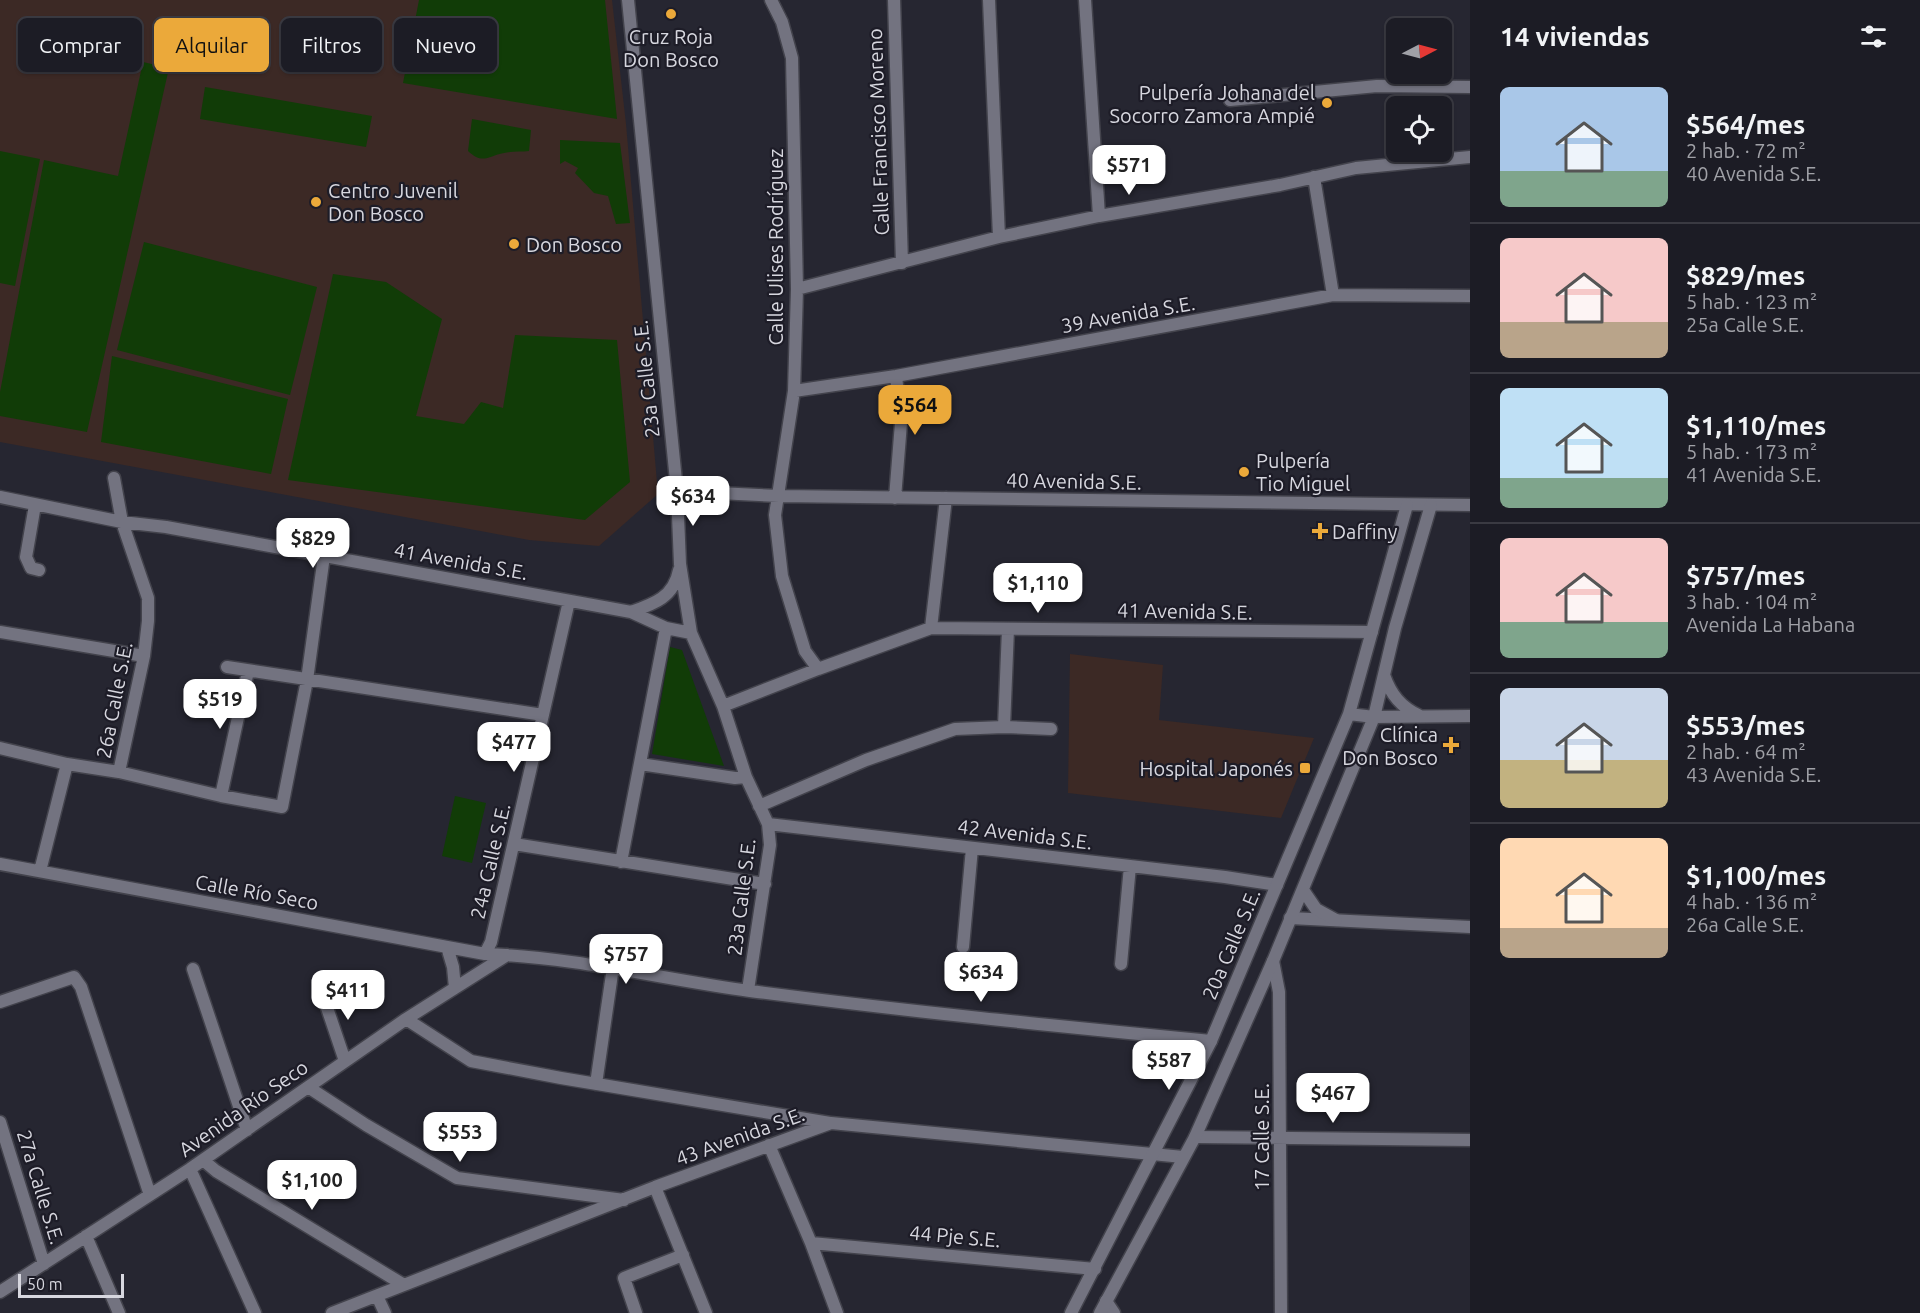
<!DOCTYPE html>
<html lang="es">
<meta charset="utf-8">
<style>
:root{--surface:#1c1c25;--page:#25252d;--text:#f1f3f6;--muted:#a0a1a7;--line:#3a3a42;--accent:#eba93a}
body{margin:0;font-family:Ubuntu,sans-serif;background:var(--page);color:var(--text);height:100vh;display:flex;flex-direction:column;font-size:22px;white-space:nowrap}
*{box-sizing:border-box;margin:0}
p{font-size:20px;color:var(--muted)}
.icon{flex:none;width:33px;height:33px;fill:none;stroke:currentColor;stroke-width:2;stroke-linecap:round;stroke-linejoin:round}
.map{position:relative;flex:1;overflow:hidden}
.sheet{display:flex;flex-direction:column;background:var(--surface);width:450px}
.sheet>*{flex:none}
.banner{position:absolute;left:18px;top:18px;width:570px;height:54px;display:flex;gap:12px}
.needle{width:39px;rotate:84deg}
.buttons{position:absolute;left:1386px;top:18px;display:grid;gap:12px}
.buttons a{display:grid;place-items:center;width:66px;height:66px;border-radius:9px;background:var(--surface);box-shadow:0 2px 4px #0004,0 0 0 2px var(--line);font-size:30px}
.scale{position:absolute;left:18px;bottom:15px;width:106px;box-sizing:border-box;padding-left:6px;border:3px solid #d7d7df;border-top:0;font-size:16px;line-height:21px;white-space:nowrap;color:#d7d7df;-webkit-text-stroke:4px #1d1c27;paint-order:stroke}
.price{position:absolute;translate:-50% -51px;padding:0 14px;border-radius:12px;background:#fff;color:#222;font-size:20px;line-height:39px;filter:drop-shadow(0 2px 3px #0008)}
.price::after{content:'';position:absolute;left:50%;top:36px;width:18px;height:14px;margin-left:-9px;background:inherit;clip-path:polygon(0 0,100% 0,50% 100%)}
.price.selected{background:var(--accent);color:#111}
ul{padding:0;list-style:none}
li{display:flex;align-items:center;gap:18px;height:150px;padding:0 30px}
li+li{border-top:2px solid var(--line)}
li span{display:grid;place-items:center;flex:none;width:168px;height:120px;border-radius:9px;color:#555}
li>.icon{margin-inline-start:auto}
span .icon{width:72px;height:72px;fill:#fffc;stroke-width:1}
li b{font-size:26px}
h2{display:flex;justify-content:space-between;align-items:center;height:72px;padding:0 30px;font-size:26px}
.pill{padding:0 21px;border-radius:9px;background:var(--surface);box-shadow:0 2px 4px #0004,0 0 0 2px var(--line);font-size:21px;line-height:54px}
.pill.selected{background:var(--accent);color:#111}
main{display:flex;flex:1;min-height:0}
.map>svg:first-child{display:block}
.industrial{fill:#3c2925}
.green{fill:#113c07}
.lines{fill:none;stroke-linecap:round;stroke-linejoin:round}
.minor-casing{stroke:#43434c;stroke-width:15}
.tertiary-casing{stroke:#43434c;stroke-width:15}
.minor{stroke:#737380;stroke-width:12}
.tertiary{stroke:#737380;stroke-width:12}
.poi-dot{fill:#eba93a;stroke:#1d1c27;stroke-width:2}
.labels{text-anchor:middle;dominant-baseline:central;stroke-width:4.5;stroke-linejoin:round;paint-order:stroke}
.poi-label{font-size:20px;fill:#d7d7df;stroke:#1d1c27;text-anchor:start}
.street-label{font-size:20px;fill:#d7d7df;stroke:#1d1c27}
</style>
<main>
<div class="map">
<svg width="1470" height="1313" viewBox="0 0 1470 1313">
<rect width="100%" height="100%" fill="#262631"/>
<path class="industrial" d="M0 0H612L626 124 658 494 599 546 529 540 0 442Z
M1070 654 1163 665 1159 720 1314 738 1281 818 1068 793Z"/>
<path class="green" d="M419 0H605L617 119 403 83Z
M143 62 169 68 87 432 0 416V392L44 160 118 176Z
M205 87 372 116 366 147 200 119Z
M472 119 531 130 529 151C521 152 512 151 504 153 488 156 483 165 468 151Z
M560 140 620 143 630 223 616 224 608 196 594 193 575 173 578 168 565 161 560 164Z
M0 151 40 159 15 286 0 283Z
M144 242 317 287 290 395 117 350Z
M333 274 386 282 442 319 416 416 464 424 481 402 503 408 515 335 617 340 630 482 585 520 288 480Z
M112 356 288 399 271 474 101 442Z
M670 647 682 650 724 766 652 754Z
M455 796 486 803 472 863 442 856Z"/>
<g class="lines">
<defs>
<path id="minor" d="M628 0 677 491 680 564 691 633 723 706 746 777 768 824 770 845 748 990
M771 0 782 22 792 58 797 289 794 391 775 515 782 576 805 651 818 669
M894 0 902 263
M989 0 999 237
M1085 0 1099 216
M1230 100 1377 86 1470 87
M1314 177 1333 295
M797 289 999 237 1099 216 1280 185 1356 168 1470 157
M794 391 896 376 1333 295 1470 296
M677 491 779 496 1470 505
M0 497 122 522 166 527 631 612 666 628 691 633
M895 498 901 423 896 376
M35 505 26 557 31 568 39 570
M631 612C654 604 674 597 679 570
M931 628 946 498
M0 632 144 656
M227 667 543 715
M723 706 818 669 931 628 1372 632
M1004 727 1008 629
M0 748 67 764
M640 764 735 778 746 777
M119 772 221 796 282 807 307 680 324 556
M221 796 248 671
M759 806 866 760 955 729 1004 727 1051 729
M768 824 1225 877 1277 885
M514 844 765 884
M621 862 666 628
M0 864 485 954C575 957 662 979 750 991 903 1011 1057 1026 1211 1041
M40 871 67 764 119 772 144 656 148 621V598L122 522 114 478
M1290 918 1470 927
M447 947 453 967 455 988
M963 947 972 848
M485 954 491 942 569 601
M1273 961 1279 992 1281 1313
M1121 964 1130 866
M193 969 247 1130
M321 990 345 1061
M0 1002 74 977 81 987 150 1195
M406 1019 471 1061 561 1078 830 1123
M596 1084 613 967
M308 1087 366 1125 457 1178 624 1200
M0 1122 44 1264
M1195 1137 1470 1140
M769 1145 811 1243 837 1313
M203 1160 216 1171 404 1285
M190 1169 255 1313
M655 1187 706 1313
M86 1236 119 1313
M811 1243 1095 1269
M0 1292 190 1169 406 1019 507 955
M377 1296 385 1313
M1106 1301 1114 1313
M332 1313 655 1187 831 1123 1183 1157
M636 1313 624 1278 683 1255"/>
<path id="tertiary" d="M1384 675C1391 695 1401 707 1420 716
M1349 714 1374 717 1470 716
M1303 890 1316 909 1336 920
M1071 1313 1211 1041 1349 714 1407 505
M1100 1313 1195 1137 1273 961 1374 717 1395 628 1431 505"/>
</defs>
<use href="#minor" class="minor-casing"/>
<use href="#tertiary" class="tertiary-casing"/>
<use href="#minor" class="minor"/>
<use href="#tertiary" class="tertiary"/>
</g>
<g class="poi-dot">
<circle cx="671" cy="14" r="6"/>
<circle cx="1327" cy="103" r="6"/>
<circle cx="316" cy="202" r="6"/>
<circle cx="514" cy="244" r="6"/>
<circle cx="1244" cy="472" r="6"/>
<path d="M1317 522h6v6h6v6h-6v6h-6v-6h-6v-6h6z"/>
<path d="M1448 736h6v6h6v6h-6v6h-6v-6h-6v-6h6z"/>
<rect x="1299" y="762" width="12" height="12" rx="3"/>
</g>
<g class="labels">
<g class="poi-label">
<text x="671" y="36" text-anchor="middle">Cruz Roja<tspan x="671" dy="23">Don Bosco</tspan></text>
<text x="1315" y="92" text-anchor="end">Pulpería Johana del<tspan x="1315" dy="23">Socorro Zamora Ampié</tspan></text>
<text x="328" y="190">Centro Juvenil<tspan x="328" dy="23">Don Bosco</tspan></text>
<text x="526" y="244">Don Bosco</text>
<text x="1256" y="460">Pulpería<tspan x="1256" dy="23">Tio Miguel</tspan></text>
<text x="1332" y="531">Daffiny</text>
<text x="1438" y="734" text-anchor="end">Clínica<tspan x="1438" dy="23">Don Bosco</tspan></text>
<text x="1293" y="768" text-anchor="end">Hospital Japonés</text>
</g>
<g class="street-label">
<text transform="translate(878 132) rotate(-92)">Calle Francisco Moreno</text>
<text transform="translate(775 247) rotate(-90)">Calle Ulises Rodríguez</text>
<text transform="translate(1128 314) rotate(-10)">39 Avenida S.E.</text>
<text transform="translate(646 379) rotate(-96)">23a Calle S.E.</text>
<text transform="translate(1074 481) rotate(1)">40 Avenida S.E.</text>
<text transform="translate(461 561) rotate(10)">41 Avenida S.E.</text>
<text transform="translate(1185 611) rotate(1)">41 Avenida S.E.</text>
<text transform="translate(114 700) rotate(-79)">26a Calle S.E.</text>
<text transform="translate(1025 834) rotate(7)">42 Avenida S.E.</text>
<text transform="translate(490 861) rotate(-77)">24a Calle S.E.</text>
<text transform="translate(257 892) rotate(10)">Calle Río Seco</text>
<text transform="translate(741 897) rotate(-83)">23a Calle S.E.</text>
<text transform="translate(1231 944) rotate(-67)">20a Calle S.E.</text>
<text transform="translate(243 1108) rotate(-35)">Avenida Río Seco</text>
<text transform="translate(740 1136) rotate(-20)">43 Avenida S.E.</text>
<text transform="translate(1261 1137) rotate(-90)">17 Calle S.E.</text>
<text transform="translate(41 1187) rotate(73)">27a Calle S.E.</text>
<text transform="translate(955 1236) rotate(5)">44 Pje S.E.</text>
</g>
</g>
</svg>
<div class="buttons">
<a><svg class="needle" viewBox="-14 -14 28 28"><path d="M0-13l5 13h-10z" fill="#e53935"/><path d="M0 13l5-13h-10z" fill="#a0a1a7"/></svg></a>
<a><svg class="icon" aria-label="locate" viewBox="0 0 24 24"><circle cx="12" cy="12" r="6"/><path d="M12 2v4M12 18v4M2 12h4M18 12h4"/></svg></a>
</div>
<div class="scale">50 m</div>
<b class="price" style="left:1129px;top:196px">$571</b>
<b class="price selected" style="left:915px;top:436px">$564</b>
<b class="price" style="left:693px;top:527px">$634</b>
<b class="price" style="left:313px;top:569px">$829</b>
<b class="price" style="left:1038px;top:614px">$1,110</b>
<b class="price" style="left:220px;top:730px">$519</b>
<b class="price" style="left:514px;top:773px">$477</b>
<b class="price" style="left:626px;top:985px">$757</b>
<b class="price" style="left:981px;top:1003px">$634</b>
<b class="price" style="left:348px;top:1021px">$411</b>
<b class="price" style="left:1169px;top:1091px">$587</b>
<b class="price" style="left:1333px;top:1124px">$467</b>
<b class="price" style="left:460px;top:1163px">$553</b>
<b class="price" style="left:312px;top:1211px">$1,100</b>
<div class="banner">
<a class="pill">Comprar</a>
<a class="pill selected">Alquilar</a>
<a class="pill">Filtros</a>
<a class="pill">Nuevo</a>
</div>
</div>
<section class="sheet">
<h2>14 viviendas<svg class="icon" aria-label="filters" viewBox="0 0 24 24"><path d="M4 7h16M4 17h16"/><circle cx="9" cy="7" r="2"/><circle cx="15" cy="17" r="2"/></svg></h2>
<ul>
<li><span style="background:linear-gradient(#a9c7e8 70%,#7fa58c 0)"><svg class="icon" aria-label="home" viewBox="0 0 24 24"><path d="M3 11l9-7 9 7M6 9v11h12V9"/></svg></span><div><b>$564/mes</b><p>2 hab. · 72 m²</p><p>40 Avenida S.E.</p></div></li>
<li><span style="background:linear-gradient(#f6c9c9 70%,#b9a48a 0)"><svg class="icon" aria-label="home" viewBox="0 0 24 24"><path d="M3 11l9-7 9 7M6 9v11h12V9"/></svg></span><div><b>$829/mes</b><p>5 hab. · 123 m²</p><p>25a Calle S.E.</p></div></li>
<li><span style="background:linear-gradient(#bfe0f5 75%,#7fa58c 0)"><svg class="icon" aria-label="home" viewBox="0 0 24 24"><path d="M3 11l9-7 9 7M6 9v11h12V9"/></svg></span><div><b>$1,110/mes</b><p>5 hab. · 173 m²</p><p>41 Avenida S.E.</p></div></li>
<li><span style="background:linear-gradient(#f6c9c9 70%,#7fa58c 0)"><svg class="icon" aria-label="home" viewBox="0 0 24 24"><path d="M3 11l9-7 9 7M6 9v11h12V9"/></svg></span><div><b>$757/mes</b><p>3 hab. · 104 m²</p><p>Avenida La Habana</p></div></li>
<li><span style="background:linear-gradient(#c9d6e8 60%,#c2b280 0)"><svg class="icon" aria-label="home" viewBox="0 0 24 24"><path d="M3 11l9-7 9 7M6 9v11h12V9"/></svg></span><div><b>$553/mes</b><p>2 hab. · 64 m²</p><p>43 Avenida S.E.</p></div></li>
<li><span style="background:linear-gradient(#ffd9b3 75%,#b9a48a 0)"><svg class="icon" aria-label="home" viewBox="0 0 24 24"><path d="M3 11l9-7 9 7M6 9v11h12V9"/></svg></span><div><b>$1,100/mes</b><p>4 hab. · 136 m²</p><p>26a Calle S.E.</p></div></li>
</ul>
</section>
</main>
